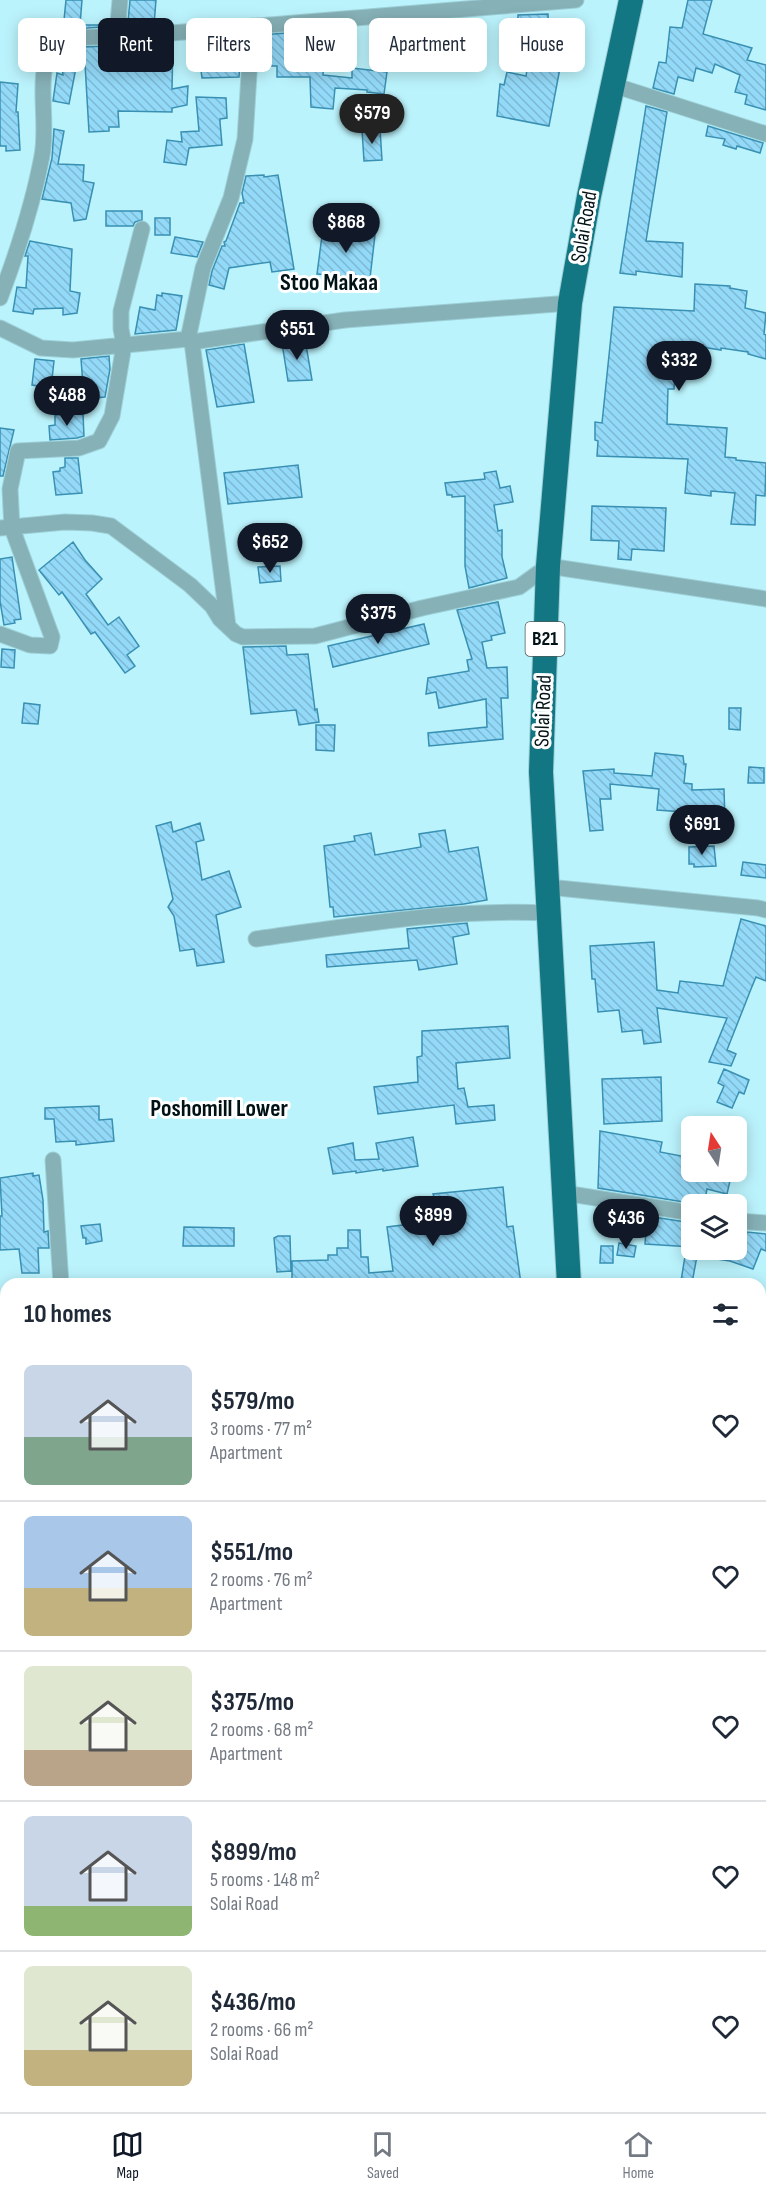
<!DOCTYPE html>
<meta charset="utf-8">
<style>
:root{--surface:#fff;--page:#f6f6f7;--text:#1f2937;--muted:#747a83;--line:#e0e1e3;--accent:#111827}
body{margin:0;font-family:"Sofia Sans Condensed",sans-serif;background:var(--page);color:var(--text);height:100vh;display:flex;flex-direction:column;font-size:22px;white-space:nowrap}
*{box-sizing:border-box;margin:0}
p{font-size:20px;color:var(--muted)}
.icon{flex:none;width:33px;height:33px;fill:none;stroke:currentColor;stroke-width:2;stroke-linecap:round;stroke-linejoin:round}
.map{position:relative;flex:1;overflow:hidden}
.details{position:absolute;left:0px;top:1278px;width:766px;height:834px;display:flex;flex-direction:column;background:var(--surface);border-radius:18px 18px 0 0;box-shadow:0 3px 15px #0003}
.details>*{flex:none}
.banner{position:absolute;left:18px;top:18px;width:730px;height:54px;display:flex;gap:12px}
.needle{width:39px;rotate:348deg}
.tools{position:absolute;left:681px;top:1116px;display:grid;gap:12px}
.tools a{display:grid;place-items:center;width:66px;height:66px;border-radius:9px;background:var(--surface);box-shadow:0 3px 15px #0003;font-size:30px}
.price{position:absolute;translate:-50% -51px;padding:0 14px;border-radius:21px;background:var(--accent);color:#fff;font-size:20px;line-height:39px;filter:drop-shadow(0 2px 3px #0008)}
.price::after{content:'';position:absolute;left:50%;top:36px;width:18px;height:14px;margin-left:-9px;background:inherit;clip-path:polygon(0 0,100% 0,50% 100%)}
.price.active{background:#222;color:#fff}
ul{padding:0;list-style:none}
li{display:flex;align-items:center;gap:18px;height:150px;padding:0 24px}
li+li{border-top:2px solid var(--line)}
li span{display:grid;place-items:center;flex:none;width:168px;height:120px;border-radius:9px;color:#555}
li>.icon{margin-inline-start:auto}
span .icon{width:72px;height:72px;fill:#fffc;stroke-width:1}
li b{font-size:26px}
h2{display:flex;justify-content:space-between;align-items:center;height:72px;padding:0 24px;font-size:26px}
.pill{padding:0 21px;border-radius:9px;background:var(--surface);box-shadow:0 3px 15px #0003;font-size:21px;line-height:54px}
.pill.active{background:var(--accent);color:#fff}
.tab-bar{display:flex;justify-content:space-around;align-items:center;height:84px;border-top:2px solid var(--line);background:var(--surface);font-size:16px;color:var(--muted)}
.tab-bar a{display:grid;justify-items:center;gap:3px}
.tab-bar .active{color:var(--accent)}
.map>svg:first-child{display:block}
.building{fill:url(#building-back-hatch);stroke:#3990b2;stroke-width:1.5}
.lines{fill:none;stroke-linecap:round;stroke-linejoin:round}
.minor-casing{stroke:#9dcfd7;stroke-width:17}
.trunk-casing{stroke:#9dcfd7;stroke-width:26}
.minor{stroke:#86b1b7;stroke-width:15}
.trunk{stroke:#127783;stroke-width:24}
.labels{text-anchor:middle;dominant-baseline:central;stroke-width:6;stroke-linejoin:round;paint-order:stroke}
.shield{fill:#fff;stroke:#4c595b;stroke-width:1.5}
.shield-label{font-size:20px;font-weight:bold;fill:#001215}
.street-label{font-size:21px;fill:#001215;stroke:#fff}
.quarter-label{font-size:24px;font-weight:bold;fill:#001215;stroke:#fff}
</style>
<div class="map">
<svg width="766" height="2112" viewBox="0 0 766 2112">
<defs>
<pattern id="building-back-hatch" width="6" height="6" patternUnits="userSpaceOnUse" patternTransform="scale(1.5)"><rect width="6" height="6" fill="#93d9f8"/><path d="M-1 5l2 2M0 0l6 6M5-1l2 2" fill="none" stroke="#7db9d4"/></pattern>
</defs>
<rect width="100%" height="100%" fill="#bbf3fc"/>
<path class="building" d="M66 0H82L80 25H101V27L63 30Z
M130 0H156L154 25 128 22Z
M688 0H712L703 34 752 48 747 60 766 65V110L745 104 747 95 735 92 740 75 715 64 712 73 696 68 693 81 678 77 674 94 653 88 659 62 666 63 670 27 682 28Z
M548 14 550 62H555L554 67 560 68 549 126 497 116 500 84 504 85 507 72 526 76 531 44H518V15Z
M325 30 323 75 352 78V68L387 72 384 94 367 92V90L335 88 333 109 311 107 310 77H277V66H259L261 35Z
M242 37 239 77 202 78 197 41Z
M173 43 172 89 188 86 187 105 172 108V112L118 111 119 127H109V131L89 132 84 47Z
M80 47 69 104 53 101 57 73 63 75 60 51Z
M0 82 18 84 16 112H18L20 150 6 151V146H0Z
M196 97 226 98 227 118 220 119V122L222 145 189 148 186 165 164 162 167 140 182 142 181 132 199 131Z
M646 106 667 112 646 241 683 243 682 277 636 271V275L620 273Z
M708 126 763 143 760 153 737 146 736 149 723 145 725 139 706 136Z
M54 129 64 131 58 164 84 165 83 181 94 183 86 219 74 221 71 203 42 199 52 158Z
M380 129 382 160 364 161 362 130Z
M264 175V177L278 175 294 269 272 272 270 262 229 268 224 289 209 285 212 271 222 246H225L224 242 226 241 240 203H244L242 193 246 176Z
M106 211H142V220L135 222 133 226H106Z
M155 218H170V235H155Z
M323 228 375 235 370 278 317 274Z
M175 237 203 242 197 257 171 253Z
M30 241 72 249 70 291 80 293 77 313 63 315V308L34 309 33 314 13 311 17 287 26 288 28 256H25Z
M695 284 730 286V288L747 291 745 308 766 313 764 334 766 335V359L748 354V352L721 348V350L677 343 674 389H668L667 424 727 428 725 457 736 458V460L766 463 765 496 756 495 755 525 731 524 735 493 711 491V496L685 493 688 459 597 456 598 441 595 440V422L602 423 614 307 694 311Z
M162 293 182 296 176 330 135 334 140 307 155 310 157 295 162 296Z
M305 339 312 380 288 381 282 343Z
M244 344 254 402 217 407 206 350Z
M109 356 110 369 105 397 84 399 81 359Z
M35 359 54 361 51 388 32 385Z
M83 414 84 436 77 438 50 440 49 426 55 425V415Z
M0 428 14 430 3 476H0Z
M65 458H78L82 493 56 495 53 472 60 471V468L65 467Z
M298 465 302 497 228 504 224 473Z
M496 471 500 488 510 486 513 502 494 505 498 531 502 530V557L507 578 469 588 465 566V496L452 497V495H447L445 483 485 479 484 473Z
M592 506 666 508 664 551 632 549 631 560 618 559 619 541 591 540Z
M73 542 85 560 102 579 86 594 108 625 119 617 139 646 127 655 135 666 125 673 95 632 91 634 62 592 59 595 39 570Z
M12 557 21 619 14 620 15 623 4 625 0 601V559Z
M280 566 281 581 260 583 258 567Z
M498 602 505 633 491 636 492 640 482 642 487 668 507 667 508 698H501L503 739 429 746 428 733 487 727 486 699 439 708 436 692 426 694 428 678 469 671 467 660 472 659 457 610Z
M424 624 429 644 333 667 328 646Z
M286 646 287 655 308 654 315 710 317 709 319 722 299 725 296 710 251 714 243 647Z
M2 649 15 650 14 668 1 667Z
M24 703 40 705 38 724 22 723Z
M729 708H741L740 730 729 729Z
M316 725H335L334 751 316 750Z
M655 753 683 756 684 764H686L684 783 692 784V790L724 789 725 820 698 821V834H683L684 812 657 810 659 789 610 784 611 799H600L603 830 590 831 583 771 614 769V773L652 776Z
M749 767 764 768V783H748Z
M171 822 173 832 200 823 204 840 196 842 202 880 229 871 241 907 216 915 224 962 197 966 194 949 180 951 174 916 168 907 173 899 156 826Z
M445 830 449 852 478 847 487 900 464 904 334 917 333 907H330L324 846 355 841 354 836 371 833 375 855 421 847 419 834Z
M714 846 716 866 694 867V864H689V847Z
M743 862 766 865V878L741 875Z
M741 919 766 926V981L756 977 751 989 727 1050 736 1054 731 1066 709 1062 727 1018 657 1008 661 1042 644 1044 642 1030 622 1032 619 1010 598 1012 595 979H592L590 946 654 942 657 990 678 993 680 981 723 986Z
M467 923 469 934 453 937 457 964 419 970 417 960 327 967 326 955 409 948 407 929Z
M508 1026 510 1058 456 1063 458 1089 464 1088 468 1107 494 1105 495 1120 456 1124 454 1105 378 1114 374 1087 418 1082 417 1057 422 1056V1031Z
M724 1069 749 1080 744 1094 739 1092 732 1108 717 1102 724 1086 718 1083Z
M661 1077 662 1121 604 1124 602 1079Z
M99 1106V1120L112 1119 114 1141 76 1145V1141L56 1142 54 1119H45V1108Z
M600 1131 662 1142 660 1152 692 1158V1172H732L727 1194 707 1189 704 1204H696L598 1188Z
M413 1137 418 1166 383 1171V1169L356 1173V1171L333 1174 328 1148 353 1143 355 1160 379 1159 376 1143Z
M33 1173V1176L39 1175 43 1200 44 1232 48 1231 49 1248H38L39 1273H22L19 1249 0 1250V1216H2L0 1178Z
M503 1187 507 1227 513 1226 521 1284H461V1280L429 1284H407V1282H403L370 1284H292V1261L328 1260V1255H337V1248H348V1230H360L361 1257H368L369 1273 393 1271 387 1227 419 1223 417 1200 434 1197 433 1194Z
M647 1216 692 1223V1247L645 1244Z
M100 1224 102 1241 86 1244V1238H83L81 1226Z
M184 1227 234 1228V1246H183Z
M736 1231 766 1234V1251L761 1249 753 1269 730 1261 697 1256 692 1283 681 1281 686 1250H736Z
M278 1236H290L291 1271 277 1272 274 1238Z
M619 1243 636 1246 634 1257 617 1255Z
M601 1246H613V1263H600Z"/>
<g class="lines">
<defs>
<path id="minor" d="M117 35 120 0
M613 85 766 134
M0 298C17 253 33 204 42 156 49 120 34 76 53 43L69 38 147 35 576 0
M0 328 41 348 73 350 188 339 192 342 345 320 570 303
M188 339 203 268 231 198 245 139 252 26
M192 342 228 626
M0 528 65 522 92 523 111 526 190 585 212 606 220 619 236 634 243 637 315 636 422 608 519 587 548 566 766 599
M0 634 30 645 50 646 52 637 12 528 10 489 18 451 79 448 99 441 112 416 124 345 121 329V311L142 229
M548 887 758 908 766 910
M256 939C351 926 453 908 549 913
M53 1160 61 1284
M564 1193 692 1213
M736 1221 766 1223
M0 1427H6
M760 1472 766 1473
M0 1899 1 1877
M760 1969 766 1971
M0 2105 6 2104
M30 2112V2106"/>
<path id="trunk" d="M569 1284 541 772 548 566 570 303 589 196 631 0
M461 2112 463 2106"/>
</defs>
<use href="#minor" class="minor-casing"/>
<use href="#trunk" class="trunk-casing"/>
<use href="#minor" class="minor"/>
<use href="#trunk" class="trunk"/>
</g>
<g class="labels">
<rect class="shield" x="525.5" y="622" width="39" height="34" rx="4.5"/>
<g class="shield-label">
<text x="545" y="639">B21</text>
</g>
<g class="street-label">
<text transform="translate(584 227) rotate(-80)">Solai Road</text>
<text transform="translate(543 711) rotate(-88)">Solai Road</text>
</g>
<g class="quarter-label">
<text x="329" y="282">Stoo Makaa</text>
<text x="219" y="1108">Poshomill Lower</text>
</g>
</g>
</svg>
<div class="tools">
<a><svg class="needle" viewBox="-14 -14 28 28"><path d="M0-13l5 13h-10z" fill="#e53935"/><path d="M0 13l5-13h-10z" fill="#747a83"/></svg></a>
<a><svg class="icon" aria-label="layers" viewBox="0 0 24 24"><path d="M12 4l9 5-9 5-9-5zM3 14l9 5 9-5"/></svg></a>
</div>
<b class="price active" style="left:372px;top:145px">$579</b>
<b class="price" style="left:346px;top:254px">$868</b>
<b class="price" style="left:297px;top:361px">$551</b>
<b class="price" style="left:679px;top:392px">$332</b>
<b class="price" style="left:67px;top:427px">$488</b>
<b class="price" style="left:270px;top:574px">$652</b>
<b class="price" style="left:378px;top:645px">$375</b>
<b class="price" style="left:702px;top:856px">$691</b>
<b class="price" style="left:433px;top:1247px">$899</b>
<b class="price" style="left:626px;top:1250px">$436</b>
<div class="banner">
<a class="pill">Buy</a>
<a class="pill active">Rent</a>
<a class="pill">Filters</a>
<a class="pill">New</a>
<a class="pill">Apartment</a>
<a class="pill">House</a>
</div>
<section class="details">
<h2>10 homes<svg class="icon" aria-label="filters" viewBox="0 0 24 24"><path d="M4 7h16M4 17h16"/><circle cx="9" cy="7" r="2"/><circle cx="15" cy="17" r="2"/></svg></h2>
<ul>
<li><span style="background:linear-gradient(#c9d6e8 60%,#7fa58c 0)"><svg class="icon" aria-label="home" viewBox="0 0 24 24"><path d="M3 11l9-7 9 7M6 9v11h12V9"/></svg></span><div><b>$579/mo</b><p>3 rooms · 77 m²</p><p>Apartment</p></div><svg class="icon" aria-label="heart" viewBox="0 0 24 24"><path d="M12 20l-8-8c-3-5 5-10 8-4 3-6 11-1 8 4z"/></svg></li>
<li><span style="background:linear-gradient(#a9c7e8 60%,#c2b280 0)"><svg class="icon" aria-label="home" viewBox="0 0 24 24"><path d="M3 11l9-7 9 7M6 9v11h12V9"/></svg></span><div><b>$551/mo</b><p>2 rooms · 76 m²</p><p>Apartment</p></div><svg class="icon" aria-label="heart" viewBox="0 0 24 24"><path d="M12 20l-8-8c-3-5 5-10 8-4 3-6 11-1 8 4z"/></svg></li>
<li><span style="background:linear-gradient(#dfe7d0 70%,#b9a48a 0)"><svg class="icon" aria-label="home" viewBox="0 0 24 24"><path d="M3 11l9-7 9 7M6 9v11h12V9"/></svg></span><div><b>$375/mo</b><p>2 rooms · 68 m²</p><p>Apartment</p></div><svg class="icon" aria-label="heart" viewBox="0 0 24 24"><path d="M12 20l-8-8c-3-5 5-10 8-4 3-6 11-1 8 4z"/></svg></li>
<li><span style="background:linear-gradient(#c9d6e8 75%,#8fb573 0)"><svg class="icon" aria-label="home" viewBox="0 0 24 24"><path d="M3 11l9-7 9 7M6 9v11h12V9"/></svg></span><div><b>$899/mo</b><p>5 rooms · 148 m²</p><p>Solai Road</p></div><svg class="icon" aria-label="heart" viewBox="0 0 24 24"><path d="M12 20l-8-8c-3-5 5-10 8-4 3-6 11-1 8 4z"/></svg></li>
<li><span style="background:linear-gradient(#dfe7d0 70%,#c2b280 0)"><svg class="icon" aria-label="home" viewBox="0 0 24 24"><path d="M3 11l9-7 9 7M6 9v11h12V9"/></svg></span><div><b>$436/mo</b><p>2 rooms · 66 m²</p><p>Solai Road</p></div><svg class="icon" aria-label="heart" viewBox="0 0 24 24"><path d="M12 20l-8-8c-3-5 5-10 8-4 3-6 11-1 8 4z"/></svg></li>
</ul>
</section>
</div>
<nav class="tab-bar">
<a class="active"><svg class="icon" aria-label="map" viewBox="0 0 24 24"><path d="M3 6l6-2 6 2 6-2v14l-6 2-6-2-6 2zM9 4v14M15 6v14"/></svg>Map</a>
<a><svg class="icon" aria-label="saved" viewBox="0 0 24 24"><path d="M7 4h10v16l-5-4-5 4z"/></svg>Saved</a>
<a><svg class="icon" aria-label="home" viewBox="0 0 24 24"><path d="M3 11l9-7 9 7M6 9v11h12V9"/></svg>Home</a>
</nav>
